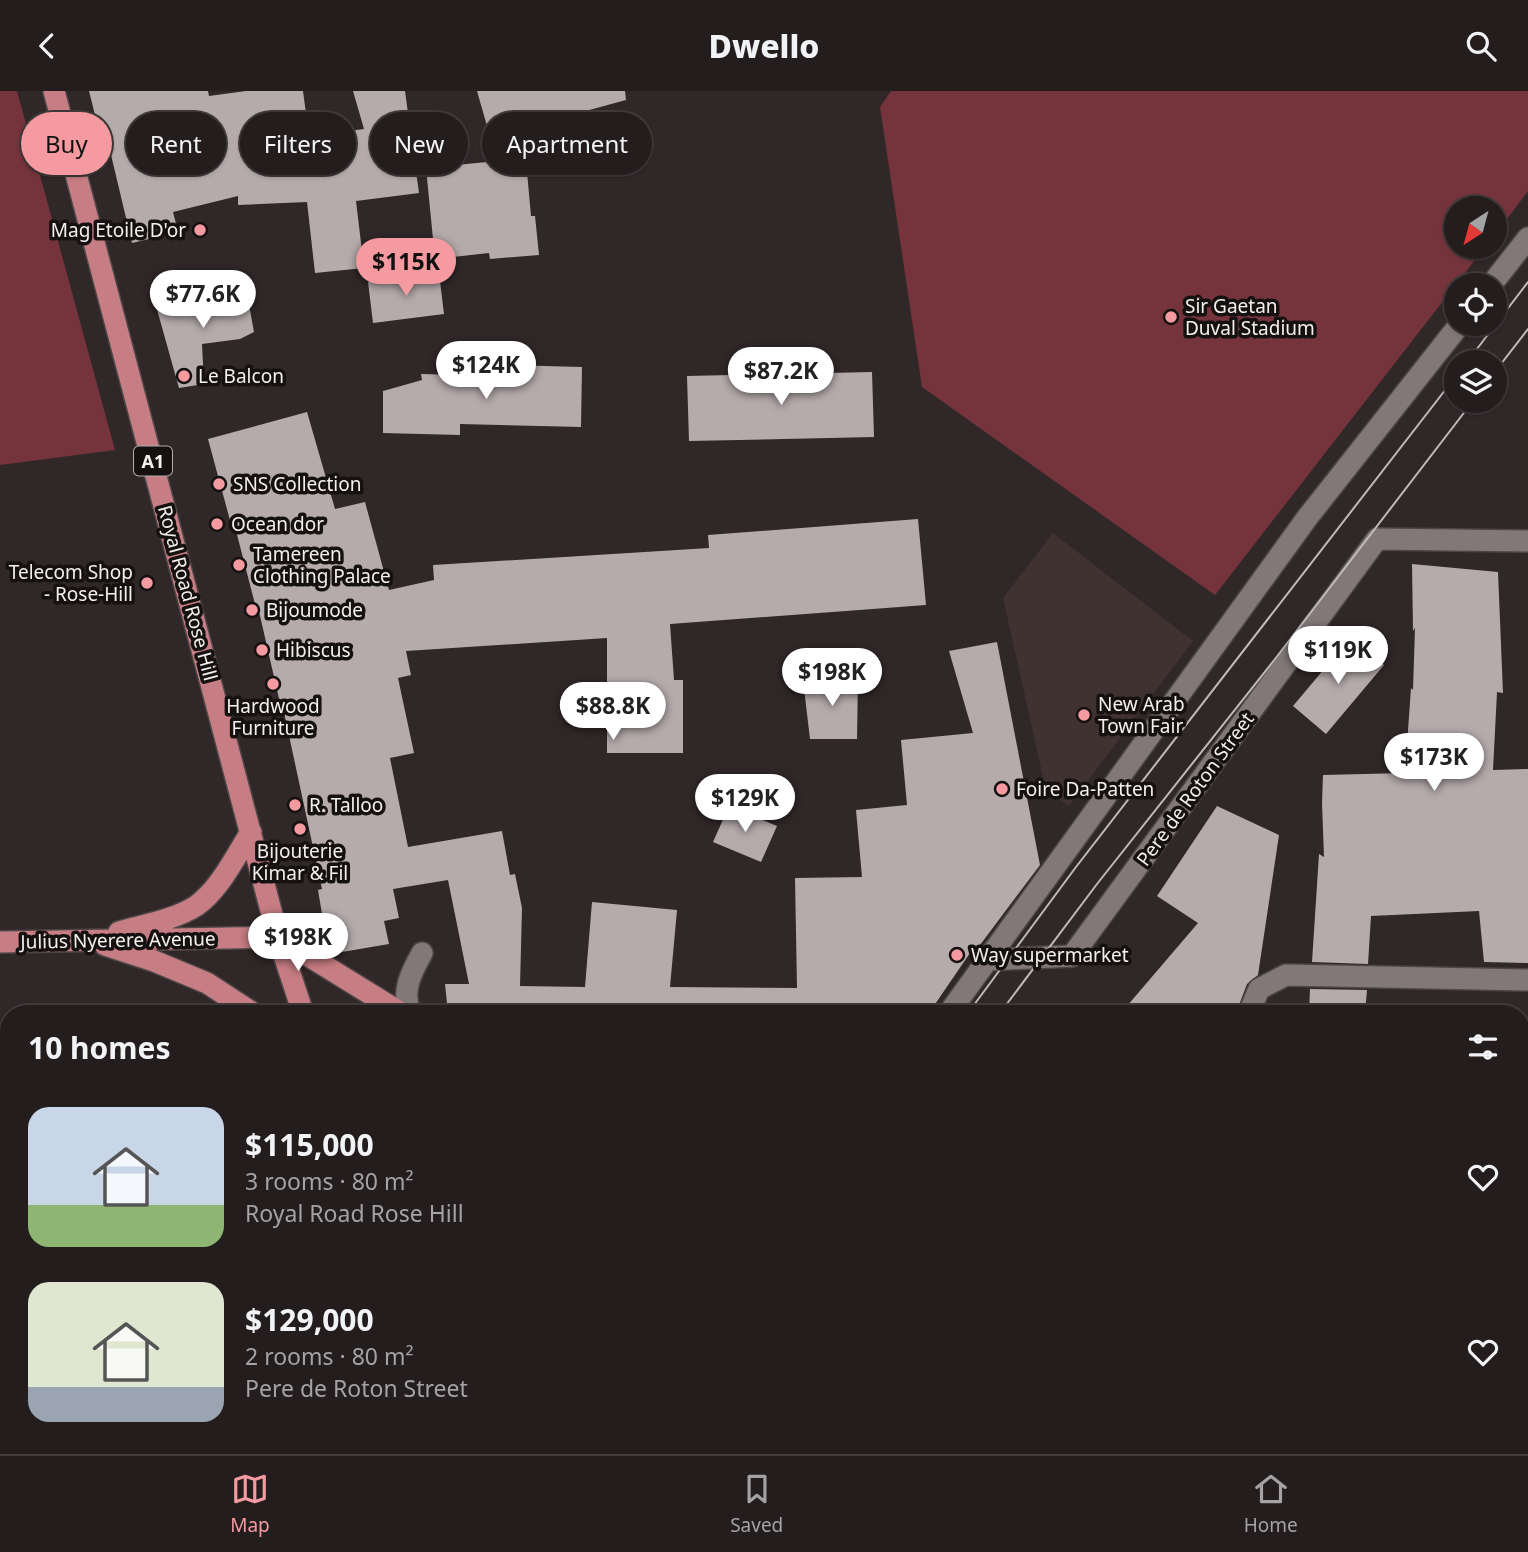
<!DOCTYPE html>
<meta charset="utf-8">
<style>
:root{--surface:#241d1e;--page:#2c2627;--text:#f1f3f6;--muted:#a3a2a4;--line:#413b3c;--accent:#f49aa0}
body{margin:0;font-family:"Noto Sans",sans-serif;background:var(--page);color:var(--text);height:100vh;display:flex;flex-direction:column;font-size:26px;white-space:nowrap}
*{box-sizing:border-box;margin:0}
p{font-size:23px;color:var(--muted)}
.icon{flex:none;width:38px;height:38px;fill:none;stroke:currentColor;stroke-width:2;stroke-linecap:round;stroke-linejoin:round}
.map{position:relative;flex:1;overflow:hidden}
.side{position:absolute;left:0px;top:914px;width:1530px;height:450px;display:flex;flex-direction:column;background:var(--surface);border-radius:28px 28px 0 0;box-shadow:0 2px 5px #0004,0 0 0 2px var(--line)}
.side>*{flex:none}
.guide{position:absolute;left:21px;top:21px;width:700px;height:63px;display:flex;gap:14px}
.needle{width:46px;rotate:216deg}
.controls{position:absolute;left:1444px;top:105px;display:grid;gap:14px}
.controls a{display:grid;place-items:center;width:63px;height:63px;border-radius:50%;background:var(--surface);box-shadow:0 2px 5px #0004,0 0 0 2px var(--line);font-size:35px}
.price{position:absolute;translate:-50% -60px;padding:0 16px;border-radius:24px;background:#fff;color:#222;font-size:23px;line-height:46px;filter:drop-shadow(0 2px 4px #0008)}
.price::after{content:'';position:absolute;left:50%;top:42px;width:21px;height:16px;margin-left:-10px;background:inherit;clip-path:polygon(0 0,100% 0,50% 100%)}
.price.current{background:var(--accent);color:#111}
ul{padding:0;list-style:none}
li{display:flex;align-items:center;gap:21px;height:175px;padding:0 28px}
li span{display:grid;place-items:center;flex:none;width:196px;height:140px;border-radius:21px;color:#555}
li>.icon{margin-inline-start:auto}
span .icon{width:84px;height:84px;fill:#fffc;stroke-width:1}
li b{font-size:30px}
h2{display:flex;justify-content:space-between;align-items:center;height:84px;padding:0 28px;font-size:30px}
.pill{padding:0 24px;border-radius:32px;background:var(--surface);box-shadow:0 2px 5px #0004,0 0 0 2px var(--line);font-size:24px;line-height:63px}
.pill.current{background:var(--accent);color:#111}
header{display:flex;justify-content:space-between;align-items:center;height:91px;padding:0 28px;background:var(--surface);font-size:32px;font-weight:800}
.tab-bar{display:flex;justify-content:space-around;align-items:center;height:98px;border-top:2px solid var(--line);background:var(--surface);font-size:19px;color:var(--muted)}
.tab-bar a{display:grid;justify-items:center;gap:4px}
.tab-bar .current{color:var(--accent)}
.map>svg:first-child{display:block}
.built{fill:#413232}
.green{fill:#75343b}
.building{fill:#b6abac}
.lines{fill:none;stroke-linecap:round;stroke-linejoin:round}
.minor-casing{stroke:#4d4646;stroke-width:24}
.major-casing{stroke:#4d4646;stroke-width:24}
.minor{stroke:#827878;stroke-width:21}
.major{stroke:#c67d83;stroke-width:21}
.tram{stroke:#c0b9ba;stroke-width:2}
.poi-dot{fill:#f49aa0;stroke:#151111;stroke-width:2.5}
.labels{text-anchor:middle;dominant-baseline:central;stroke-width:7;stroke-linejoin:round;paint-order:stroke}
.shield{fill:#151111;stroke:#b2acac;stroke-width:2}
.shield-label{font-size:18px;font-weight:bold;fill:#f5efef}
.poi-label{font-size:19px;fill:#f5efef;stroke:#151111;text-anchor:start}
.street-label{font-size:19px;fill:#f5efef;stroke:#151111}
</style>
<header><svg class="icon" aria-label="back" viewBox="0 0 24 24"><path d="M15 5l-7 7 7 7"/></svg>Dwello<svg class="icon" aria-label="search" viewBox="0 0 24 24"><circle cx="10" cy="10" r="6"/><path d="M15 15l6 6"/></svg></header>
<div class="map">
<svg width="1528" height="1363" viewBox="0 0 1528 1363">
<rect width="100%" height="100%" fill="#302728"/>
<path class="built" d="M1053 442 1193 550 1069 715 1046 699 1003 507Z"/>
<path class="green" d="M0 0H17L115 359 0 374Z
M891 0H1528V100L1495 144 1494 117H1456V156H1485L1215 504 922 296 880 16Z"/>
<path class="building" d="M89 0H208L209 5 246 0H303L309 45 364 38 353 0H405L419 102 356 110 364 177 315 182 307 111 238 114V105L173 121 178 141 132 152 107 47 101 48Z
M477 0H625L626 9 523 37 531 125H535L539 164 490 168 489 162 435 168 426 77 497 70Z
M439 182 444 223 373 232 368 191Z
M246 197 254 241 240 248 202 253 204 293 179 297 156 215Z
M505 274 582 276 581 336 460 333V344L383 342V300L422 289 421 283 505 285Z
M872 281 874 346 689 350 687 285Z
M307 321 335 418 365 411 389 499 434 489 433 474 709 457 708 444 918 428 926 514 670 533 674 589H683V662H607V547L406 560 411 584 398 587 414 662 390 667 408 756 502 740 510 784 515 783 522 817 520 895 585 896 592 811 677 819 670 896 797 897 795 787 862 786 856 719 907 714 901 649 973 642 949 560 997 551 1040 774 974 862H970L929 922H448L445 893H469L448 789 393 798 399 827 384 830 389 853 342 861 338 838 325 841 318 799 322 798 282 612H280L258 516 256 517 234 432 231 433 208 348Z
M1412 473 1498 481 1503 602 1497 601 1493 679 1528 678V872L1484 871 1479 820 1371 825 1368 873 1312 871 1319 763 1324 766 1322 712 1323 684 1405 682 1411 597 1413 599 1415 537 1413 540Z
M1351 546 1384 574 1326 643 1293 615Z
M858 585 857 648H810L803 589Z
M729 715 777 735 761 771 713 751Z
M1217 715 1279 744 1258 884 1247 893 1236 922H1121L1198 832 1157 805Z
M1310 898 1367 899 1365 922H1309Z"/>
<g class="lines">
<defs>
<path id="minor" d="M1491 194 1528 147
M987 869 1072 865 1377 448 1528 450
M411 922C400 902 412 880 422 862
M949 922 1307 427 1460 233
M1249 922 1259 898 1286 884 1528 889
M0 1347H9
M836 1363 979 1354"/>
<path id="major" d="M54 0 278 846 303 922
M119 841C143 834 174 829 196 815 220 798 235 766 251 741
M278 846 401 922
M0 851 278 846
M105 854 154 870 207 892 253 922
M449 1354 452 1363
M1074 1354 1088 1363
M1223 1354 1528 1358"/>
</defs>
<use href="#minor" class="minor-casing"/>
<use href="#major" class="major-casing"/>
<use href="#minor" class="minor"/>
<use href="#major" class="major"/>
<path class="tram" d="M1467 271 1528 191
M1494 282 1528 238
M968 922 1076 776 1456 285
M1000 922 1097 793 1275 568 1473 310
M647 1363 653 1354
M676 1363 683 1354"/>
</g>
<g class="poi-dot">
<circle cx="200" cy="139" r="7"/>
<circle cx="1171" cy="226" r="7"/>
<circle cx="184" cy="285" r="7"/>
<circle cx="219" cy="393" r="7"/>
<circle cx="217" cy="433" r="7"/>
<circle cx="239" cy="474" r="7"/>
<circle cx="147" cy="492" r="7"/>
<circle cx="252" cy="519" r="7"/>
<circle cx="262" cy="559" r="7"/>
<circle cx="273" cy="593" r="7"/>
<circle cx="1084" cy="624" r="7"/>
<circle cx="1002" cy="698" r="7"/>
<circle cx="295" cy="714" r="7"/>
<circle cx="300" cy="738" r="7"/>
<circle cx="957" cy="864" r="7"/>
</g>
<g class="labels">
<rect class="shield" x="134" y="355.5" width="38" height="29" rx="5"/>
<g class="shield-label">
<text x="153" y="370">A1</text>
</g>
<g class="poi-label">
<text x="186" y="139" text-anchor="end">Mag Etoile D'or</text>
<text x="1185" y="215">Sir Gaetan<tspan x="1185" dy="22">Duval Stadium</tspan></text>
<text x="198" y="285">Le Balcon</text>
<text x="233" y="393">SNS Collection</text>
<text x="231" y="433">Ocean dor</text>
<text x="253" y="463">Tamereen<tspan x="253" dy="22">Clothing Palace</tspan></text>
<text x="133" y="481" text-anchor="end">Telecom Shop<tspan x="133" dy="22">- Rose-Hill</tspan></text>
<text x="266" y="519">Bijoumode</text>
<text x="276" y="559">Hibiscus</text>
<text x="1098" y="613">New Arab<tspan x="1098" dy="22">Town Fair</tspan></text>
<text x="273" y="615" text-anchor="middle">Hardwood<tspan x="273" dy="22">Furniture</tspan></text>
<text x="1016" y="698">Foire Da-Patten</text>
<text x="309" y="714">R. Talloo</text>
<text x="300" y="760" text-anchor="middle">Bijouterie<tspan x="300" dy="22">Kimar &amp; Fil</tspan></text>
<text x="971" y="864">Way supermarket</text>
</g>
<g class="street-label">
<text transform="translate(188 502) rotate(75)">Royal Road Rose Hill</text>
<text transform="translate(1195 698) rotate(-54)">Pere de Roton Street</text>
<text transform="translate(118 849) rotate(-1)">Julius Nyerere Avenue</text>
</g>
</g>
</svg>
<div class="controls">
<a><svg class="needle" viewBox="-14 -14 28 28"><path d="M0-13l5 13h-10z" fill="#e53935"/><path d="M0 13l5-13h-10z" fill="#a3a2a4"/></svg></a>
<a><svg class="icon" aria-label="locate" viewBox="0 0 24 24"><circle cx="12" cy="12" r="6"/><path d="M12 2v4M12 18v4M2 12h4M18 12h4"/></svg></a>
<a><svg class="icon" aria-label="layers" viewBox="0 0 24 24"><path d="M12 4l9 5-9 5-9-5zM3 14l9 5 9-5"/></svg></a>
</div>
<b class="price current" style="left:406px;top:207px">$115K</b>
<b class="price" style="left:203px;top:239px">$77.6K</b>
<b class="price" style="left:486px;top:310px">$124K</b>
<b class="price" style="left:781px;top:316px">$87.2K</b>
<b class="price" style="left:1338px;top:595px">$119K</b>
<b class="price" style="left:832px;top:617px">$198K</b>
<b class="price" style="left:613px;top:651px">$88.8K</b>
<b class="price" style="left:1434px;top:702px">$173K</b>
<b class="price" style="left:745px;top:743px">$129K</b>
<b class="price" style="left:298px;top:882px">$198K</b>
<div class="guide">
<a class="pill current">Buy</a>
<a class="pill">Rent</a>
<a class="pill">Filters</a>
<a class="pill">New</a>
<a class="pill">Apartment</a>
</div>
<section class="side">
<h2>10 homes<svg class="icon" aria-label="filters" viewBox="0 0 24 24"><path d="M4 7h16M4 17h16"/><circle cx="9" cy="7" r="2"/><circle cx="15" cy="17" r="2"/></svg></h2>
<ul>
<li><span style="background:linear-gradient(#c9d6e8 70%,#8fb573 0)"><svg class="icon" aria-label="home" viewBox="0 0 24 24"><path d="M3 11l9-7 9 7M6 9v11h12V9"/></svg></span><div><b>$115,000</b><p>3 rooms · 80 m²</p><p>Royal Road Rose Hill</p></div><svg class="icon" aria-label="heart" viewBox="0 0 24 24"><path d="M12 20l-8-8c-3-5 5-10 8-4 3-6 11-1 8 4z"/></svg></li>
<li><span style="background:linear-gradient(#dfe7d0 75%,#9aa5b1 0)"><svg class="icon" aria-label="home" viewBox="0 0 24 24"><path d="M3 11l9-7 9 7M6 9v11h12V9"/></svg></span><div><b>$129,000</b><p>2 rooms · 80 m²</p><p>Pere de Roton Street</p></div><svg class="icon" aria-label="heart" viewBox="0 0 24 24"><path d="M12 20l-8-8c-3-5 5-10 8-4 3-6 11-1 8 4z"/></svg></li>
</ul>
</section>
</div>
<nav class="tab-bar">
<a class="current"><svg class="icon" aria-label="map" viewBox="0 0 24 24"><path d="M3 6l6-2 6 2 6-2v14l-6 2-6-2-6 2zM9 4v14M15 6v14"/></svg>Map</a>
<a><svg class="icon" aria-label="saved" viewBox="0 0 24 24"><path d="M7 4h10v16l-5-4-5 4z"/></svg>Saved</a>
<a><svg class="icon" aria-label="home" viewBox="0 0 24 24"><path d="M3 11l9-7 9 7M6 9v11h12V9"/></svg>Home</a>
</nav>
